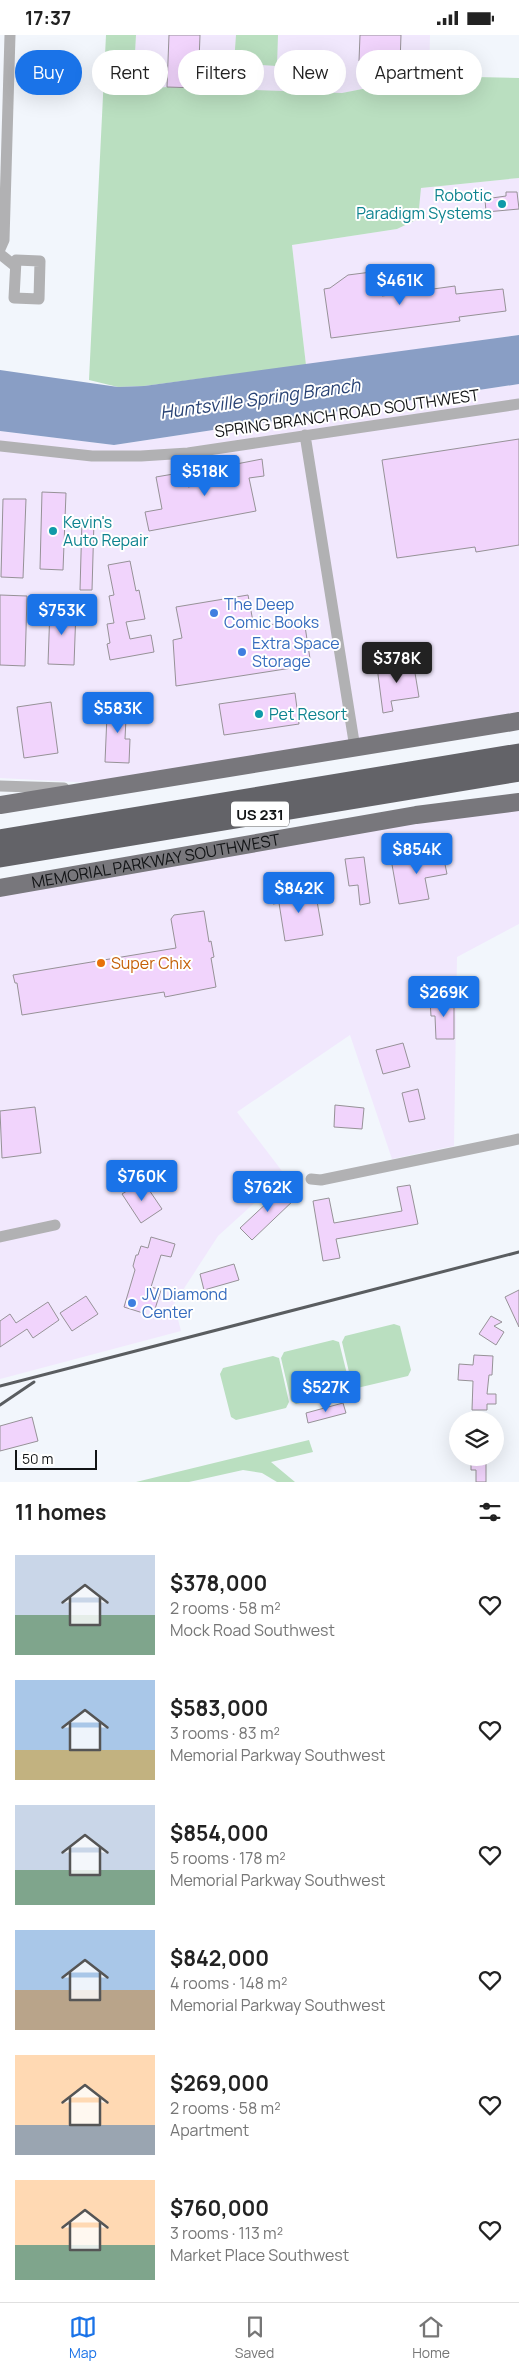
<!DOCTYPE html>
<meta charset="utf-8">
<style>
:root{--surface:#fff;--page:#f6f6f6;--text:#222;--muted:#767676;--line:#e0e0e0;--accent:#1a73e8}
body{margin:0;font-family:Manrope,sans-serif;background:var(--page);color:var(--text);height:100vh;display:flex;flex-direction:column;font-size:19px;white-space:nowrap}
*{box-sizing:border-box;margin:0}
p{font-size:16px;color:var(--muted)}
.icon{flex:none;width:28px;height:28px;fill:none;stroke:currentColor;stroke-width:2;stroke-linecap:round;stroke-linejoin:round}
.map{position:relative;height:1447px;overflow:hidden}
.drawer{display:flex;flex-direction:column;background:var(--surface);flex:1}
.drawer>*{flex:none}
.hud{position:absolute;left:15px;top:15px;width:490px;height:45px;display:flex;gap:10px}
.controls{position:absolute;left:449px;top:1376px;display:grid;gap:10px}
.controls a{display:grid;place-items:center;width:55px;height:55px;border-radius:50%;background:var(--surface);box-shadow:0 5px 20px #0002;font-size:25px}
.scale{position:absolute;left:15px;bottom:12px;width:82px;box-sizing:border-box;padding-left:5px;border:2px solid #121416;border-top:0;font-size:14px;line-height:18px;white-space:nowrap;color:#121416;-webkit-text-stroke:4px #fff;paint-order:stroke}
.price{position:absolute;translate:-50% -42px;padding:0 11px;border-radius:5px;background:var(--accent);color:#fff;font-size:16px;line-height:32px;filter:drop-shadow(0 1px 2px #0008)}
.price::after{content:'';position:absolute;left:50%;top:30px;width:15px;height:11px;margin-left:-8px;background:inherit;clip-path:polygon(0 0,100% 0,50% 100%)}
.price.active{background:#222;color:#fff}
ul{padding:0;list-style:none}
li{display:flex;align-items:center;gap:15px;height:125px;padding:0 15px}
li span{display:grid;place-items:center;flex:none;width:140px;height:100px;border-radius:0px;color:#555}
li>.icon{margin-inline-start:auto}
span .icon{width:60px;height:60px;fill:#fffc;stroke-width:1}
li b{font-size:21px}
h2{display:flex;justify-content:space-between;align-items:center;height:60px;padding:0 15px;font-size:21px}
.pill{padding:0 18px;border-radius:22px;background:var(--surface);box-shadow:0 5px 20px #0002;font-size:18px;line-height:45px}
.pill.active{background:var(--accent);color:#fff}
.status{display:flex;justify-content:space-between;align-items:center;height:35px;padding:0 25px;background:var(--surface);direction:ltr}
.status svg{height:14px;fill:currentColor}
.tabs{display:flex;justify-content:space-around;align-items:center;height:70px;border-top:1px solid var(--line);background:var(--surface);font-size:14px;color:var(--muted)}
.tabs a{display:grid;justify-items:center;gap:2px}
.tabs .active{color:var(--accent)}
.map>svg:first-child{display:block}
.commercial{fill:#f1e8fd}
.green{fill:#badfc0}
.water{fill:#899ec5}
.building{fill:#f1d4fc;stroke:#969297}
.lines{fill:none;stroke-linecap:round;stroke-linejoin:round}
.minor{stroke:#b1b1b3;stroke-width:11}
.primary{stroke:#78777c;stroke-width:18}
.motorway{stroke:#636368;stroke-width:21}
.rail{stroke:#5a5d60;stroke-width:3}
.culture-dot{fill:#0f9aa8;stroke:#fff;stroke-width:2}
.shop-dot{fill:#3f7fe0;stroke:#fff;stroke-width:2}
.food-dot{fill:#e8710a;stroke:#fff;stroke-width:2}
.labels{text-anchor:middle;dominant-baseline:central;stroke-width:4;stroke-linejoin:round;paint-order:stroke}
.shield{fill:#fff;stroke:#595a5c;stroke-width:1}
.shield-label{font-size:15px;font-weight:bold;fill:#121416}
.culture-label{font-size:16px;fill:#0d838f;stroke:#fff;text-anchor:start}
.street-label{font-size:16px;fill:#121416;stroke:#fff}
.shop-label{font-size:16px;fill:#366cbe;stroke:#fff;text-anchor:start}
.food-label{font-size:16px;fill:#c56008;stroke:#fff;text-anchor:start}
.water-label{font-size:18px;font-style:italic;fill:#294375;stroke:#fff}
</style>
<div class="status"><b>17:37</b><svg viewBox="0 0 49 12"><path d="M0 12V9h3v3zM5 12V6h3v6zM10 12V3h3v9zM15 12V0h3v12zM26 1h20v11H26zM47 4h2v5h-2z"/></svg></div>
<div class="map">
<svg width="519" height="1447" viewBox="0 0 519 1447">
<rect width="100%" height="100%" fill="#f2f6fc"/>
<path class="commercial" d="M136 0H430L429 41 342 58 133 55Z
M519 143V300L306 330 292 210 397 194 418 184 420 153Z
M519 349V677L94 748 0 743V396L114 410Z
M519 774V889L457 922 454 1111 392 1124 350 1000 237 1077 285 1140 218 1201 174 1269 181 1296 0 1344V858L414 788Z"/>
<path class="green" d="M106 0H136L133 55 167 52 342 58 429 41 519 43V143L421 153 418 184 397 194 292 210 306 330 144 351 118 352 89 345Z
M236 0H278L277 31 234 28Z
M394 1289 400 1291 411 1335 408 1341 357 1353 352 1350 342 1307 345 1301Z
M333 1305 339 1307 350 1351 347 1357 296 1369 291 1366 281 1323 284 1317Z
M273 1321 279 1323 289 1367 286 1373 236 1385 231 1382 220 1339 223 1333Z
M309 1405 313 1417 271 1427 295 1447H277L262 1438 243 1435 189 1447H136Z"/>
<path class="water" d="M519 300V349L114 410 0 396V335L118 352 144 351Z"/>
<path class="building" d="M169 0H200L198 53 167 52Z
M360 0H401L400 28 359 26Z
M506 157H517L519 174 486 177 485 164 506 161Z
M379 236 382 261 455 251 456 259 503 254 506 276 459 282 460 286 331 303 324 254 330 253 348 240Z
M519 404V510L476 517 475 512 397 523 382 425Z
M262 424 264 441 249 443 256 476 149 496 145 477 162 474 156 442 185 437 188 452 224 445 221 432Z
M42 457 66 458 63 535 40 534Z
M3 464H26L23 543 1 542Z
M82 484 94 485 92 555H80Z
M130 526 136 556 139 555 145 584 126 587 130 604 151 600 154 617 110 625 107 609 110 608 107 589 114 588 109 561 114 560 108 530Z
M0 560 27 561 25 631 0 630Z
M248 560 254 592 304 585 311 630 176 651 173 605 182 603 176 572Z
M50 573 76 574 74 630 48 629Z
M413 626 419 662 391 666 393 676 383 678 377 632Z
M295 658 299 689 224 700 219 669Z
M51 667 58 718 24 723 17 672Z
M111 669 135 671V683H126L125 704H130L129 728 105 727 107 680H111Z
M442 815 447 839 425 843 429 864 399 869 391 824Z
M364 822 370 868 360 870 358 850 349 851 345 824Z
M284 854 285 860 315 855 323 900 285 906 279 868 273 869 271 857Z
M204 876 209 907 211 906 214 922 211 923 216 952 165 962 164 957 22 980 17 948H15L13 940 176 913 171 884 174 880Z
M430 965H454V1004H436L435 981H431Z
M403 1008 410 1032 383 1039 376 1015Z
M418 1054 425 1084 409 1087 402 1058Z
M335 1070 364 1073 362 1094 334 1092Z
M35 1072 41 1118 2 1123 0 1076Z
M143 1146 162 1174 141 1188 122 1159Z
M410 1150 418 1189 336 1204 340 1223 323 1226 313 1166 329 1163 334 1188 402 1176 397 1152Z
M285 1151 296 1163 252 1205 240 1193Z
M151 1202 175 1209 171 1222 161 1220 151 1252 161 1255 155 1274 145 1272 143 1278 124 1272 135 1235 133 1231 136 1220H138L141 1211 148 1213Z
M234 1229 239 1245 204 1255 200 1239Z
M519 1255V1292L505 1262Z
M86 1261 98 1279 72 1296 60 1278Z
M48 1267 59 1285 33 1303 27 1294 0 1312V1286L10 1279 16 1288Z
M491 1281 502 1287 494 1291 504 1297 496 1310 479 1299Z
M474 1320 493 1321 492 1340H489L487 1359H496V1369H487V1375H472L473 1346 458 1345 459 1329 473 1330Z
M343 1368 346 1378 308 1388 306 1378Z
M32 1382 38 1406 0 1416V1391Z
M471 1422H486V1447H476V1435H471Z"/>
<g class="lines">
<path class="minor" d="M0 214 4 205 10 0
M0 219 15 231
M16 225 40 226 39 264 14 263Z
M305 400 355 713
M0 411 92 421H141L188 418 519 369
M0 751 64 753
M311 1144 321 1145 519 1104
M0 1202 55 1190"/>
<g class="primary">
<path d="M0 770 519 686"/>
<path id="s1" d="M0 853 416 780 519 767"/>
</g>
<path class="motorway" d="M0 805 519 719
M0 822 519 736"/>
<path class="rail" d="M0 1351 519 1217
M0 1370 34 1347"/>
</g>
<g class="culture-dot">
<circle cx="502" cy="169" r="5"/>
<circle cx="53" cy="496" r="5"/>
<circle cx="259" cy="679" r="5"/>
</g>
<g class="shop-dot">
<circle cx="214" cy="578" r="5"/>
<circle cx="242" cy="617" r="5"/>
<circle cx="132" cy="1268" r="5"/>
</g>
<circle class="food-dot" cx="101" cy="928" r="5"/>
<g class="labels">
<rect class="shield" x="231" y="766.5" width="58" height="25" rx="4"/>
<g class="shield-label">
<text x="260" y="779">US 231</text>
</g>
<g class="culture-label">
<text x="492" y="160" text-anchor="end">Robotic<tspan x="492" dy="18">Paradigm Systems</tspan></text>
<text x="63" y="487">Kevin's<tspan x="63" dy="18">Auto Repair</tspan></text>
<text x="269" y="679">Pet Resort</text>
</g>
<g class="street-label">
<text transform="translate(347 378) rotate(-8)">SPRING BRANCH ROAD SOUTHWEST</text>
<text stroke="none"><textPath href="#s1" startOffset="158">MEMORIAL PARKWAY SOUTHWEST</textPath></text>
</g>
<g class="shop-label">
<text x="224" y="569">The Deep<tspan x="224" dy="18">Comic Books</tspan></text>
<text x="252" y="608">Extra Space<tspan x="252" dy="18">Storage</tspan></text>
<text x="142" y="1259">JV Diamond<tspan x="142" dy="18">Center</tspan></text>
</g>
<g class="food-label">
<text x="111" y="928">Super Chix</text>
</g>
<g class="water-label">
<text transform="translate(260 363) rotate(-8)">Huntsville Spring Branch</text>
</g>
</g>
</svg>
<div class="controls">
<a><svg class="icon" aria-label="layers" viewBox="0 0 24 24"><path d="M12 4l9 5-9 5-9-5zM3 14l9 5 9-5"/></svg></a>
</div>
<div class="scale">50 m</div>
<b class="price" style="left:400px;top:271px">$461K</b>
<b class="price" style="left:205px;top:462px">$518K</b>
<b class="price" style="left:62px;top:601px">$753K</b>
<b class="price active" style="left:397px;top:649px">$378K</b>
<b class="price" style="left:118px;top:699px">$583K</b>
<b class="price" style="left:417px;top:840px">$854K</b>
<b class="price" style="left:299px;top:879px">$842K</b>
<b class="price" style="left:444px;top:983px">$269K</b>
<b class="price" style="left:142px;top:1167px">$760K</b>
<b class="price" style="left:268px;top:1178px">$762K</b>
<b class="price" style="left:326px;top:1378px">$527K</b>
<div class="hud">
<a class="pill active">Buy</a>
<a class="pill">Rent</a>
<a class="pill">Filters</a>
<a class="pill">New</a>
<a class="pill">Apartment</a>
</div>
</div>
<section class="drawer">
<h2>11 homes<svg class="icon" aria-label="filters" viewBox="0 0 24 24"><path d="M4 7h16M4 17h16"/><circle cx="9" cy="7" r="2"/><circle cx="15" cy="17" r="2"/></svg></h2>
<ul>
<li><span style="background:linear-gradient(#c9d6e8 60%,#7fa58c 0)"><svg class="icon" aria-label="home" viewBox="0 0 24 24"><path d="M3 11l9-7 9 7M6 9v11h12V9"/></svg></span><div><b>$378,000</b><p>2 rooms · 58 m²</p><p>Mock Road Southwest</p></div><svg class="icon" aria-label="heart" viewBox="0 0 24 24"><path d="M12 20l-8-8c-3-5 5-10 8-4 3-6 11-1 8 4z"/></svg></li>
<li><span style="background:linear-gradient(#a9c7e8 70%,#c2b280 0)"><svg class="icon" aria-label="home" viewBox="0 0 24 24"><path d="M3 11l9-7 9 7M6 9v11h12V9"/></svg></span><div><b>$583,000</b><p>3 rooms · 83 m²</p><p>Memorial Parkway Southwest</p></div><svg class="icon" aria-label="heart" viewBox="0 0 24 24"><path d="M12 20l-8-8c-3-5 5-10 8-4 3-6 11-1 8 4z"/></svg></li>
<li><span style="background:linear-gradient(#c9d6e8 65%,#7fa58c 0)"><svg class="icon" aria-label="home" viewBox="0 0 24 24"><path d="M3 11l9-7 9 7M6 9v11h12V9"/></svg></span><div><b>$854,000</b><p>5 rooms · 178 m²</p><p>Memorial Parkway Southwest</p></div><svg class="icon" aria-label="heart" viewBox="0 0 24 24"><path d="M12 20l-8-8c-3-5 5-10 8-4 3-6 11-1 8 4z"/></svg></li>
<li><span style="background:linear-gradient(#a9c7e8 60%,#b9a48a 0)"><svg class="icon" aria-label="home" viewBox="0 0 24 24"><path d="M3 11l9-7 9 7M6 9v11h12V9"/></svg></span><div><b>$842,000</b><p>4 rooms · 148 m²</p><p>Memorial Parkway Southwest</p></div><svg class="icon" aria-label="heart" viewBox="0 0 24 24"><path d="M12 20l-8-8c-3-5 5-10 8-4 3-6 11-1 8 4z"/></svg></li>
<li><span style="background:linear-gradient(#ffd9b3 70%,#9aa5b1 0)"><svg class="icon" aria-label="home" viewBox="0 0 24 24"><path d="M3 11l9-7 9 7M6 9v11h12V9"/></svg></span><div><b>$269,000</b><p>2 rooms · 58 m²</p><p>Apartment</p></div><svg class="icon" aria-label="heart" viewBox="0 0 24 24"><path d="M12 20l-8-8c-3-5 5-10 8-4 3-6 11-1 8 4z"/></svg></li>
<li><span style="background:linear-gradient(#ffd9b3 65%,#7fa58c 0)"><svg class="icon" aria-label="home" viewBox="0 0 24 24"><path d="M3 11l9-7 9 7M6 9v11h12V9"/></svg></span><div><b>$760,000</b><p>3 rooms · 113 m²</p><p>Market Place Southwest</p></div><svg class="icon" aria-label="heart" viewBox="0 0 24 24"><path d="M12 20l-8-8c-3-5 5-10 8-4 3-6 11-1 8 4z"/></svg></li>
</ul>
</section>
<nav class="tabs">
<a class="active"><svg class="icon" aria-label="map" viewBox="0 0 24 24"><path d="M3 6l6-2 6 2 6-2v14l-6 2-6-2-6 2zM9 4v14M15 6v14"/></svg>Map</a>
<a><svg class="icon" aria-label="saved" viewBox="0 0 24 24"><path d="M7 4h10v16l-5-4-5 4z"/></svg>Saved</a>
<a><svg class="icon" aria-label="home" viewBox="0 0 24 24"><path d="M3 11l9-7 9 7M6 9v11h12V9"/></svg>Home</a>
</nav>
